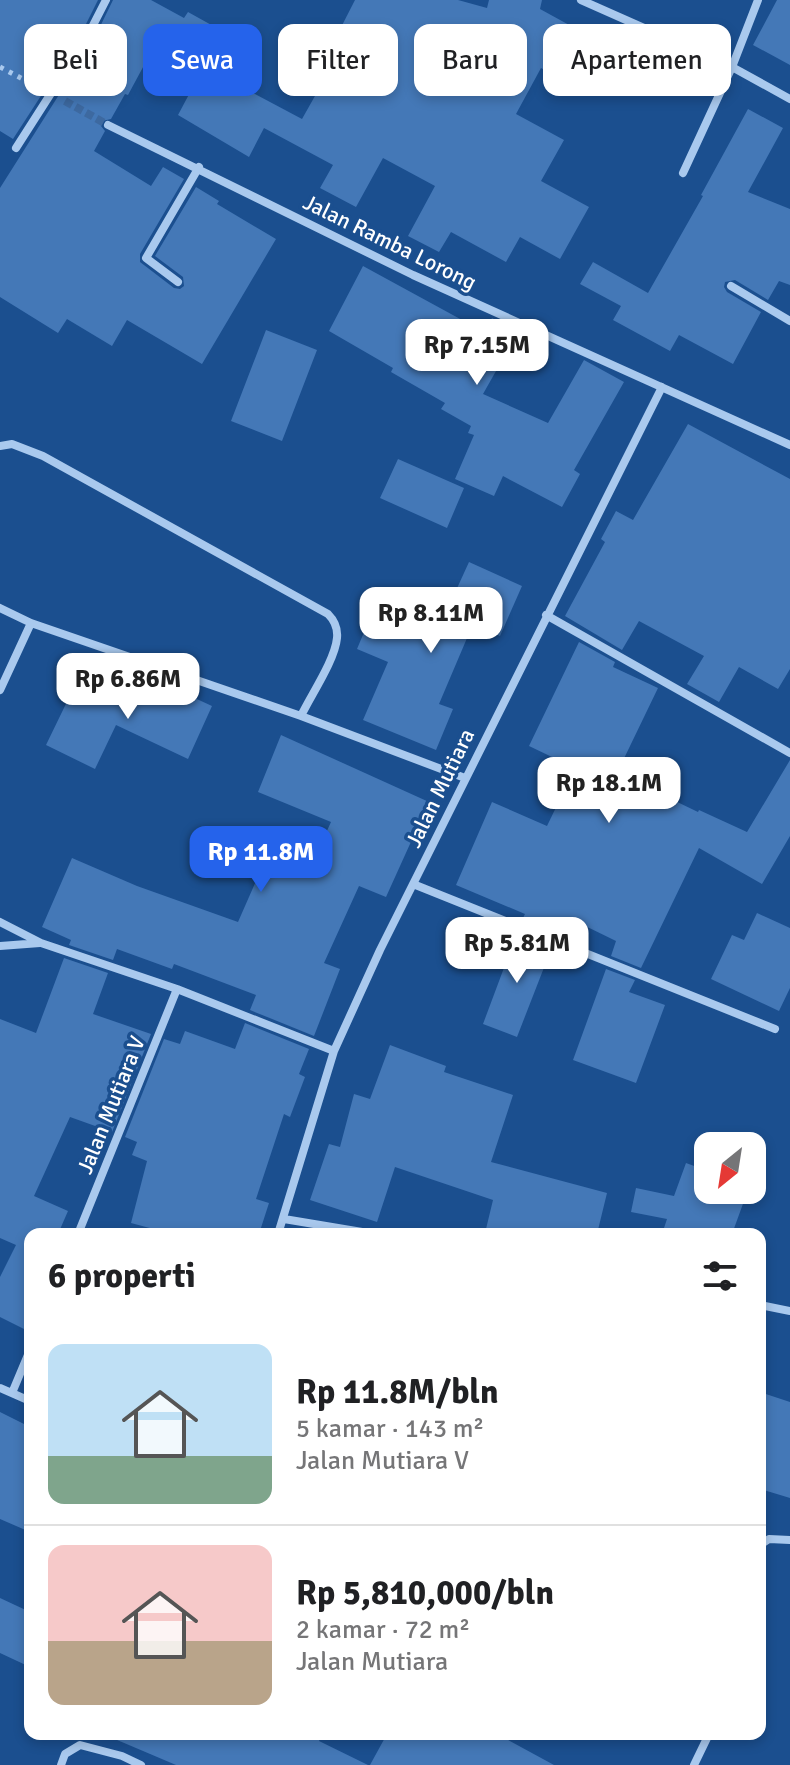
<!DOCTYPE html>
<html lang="id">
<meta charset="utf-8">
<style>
:root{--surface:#fff;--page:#f2f2f2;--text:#202124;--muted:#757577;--line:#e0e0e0;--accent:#2563eb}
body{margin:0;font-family:Signika,sans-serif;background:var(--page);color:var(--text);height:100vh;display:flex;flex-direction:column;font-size:30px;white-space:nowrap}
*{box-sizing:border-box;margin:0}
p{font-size:26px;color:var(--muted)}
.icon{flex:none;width:44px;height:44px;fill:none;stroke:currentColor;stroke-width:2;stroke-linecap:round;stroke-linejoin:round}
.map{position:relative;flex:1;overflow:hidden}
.panel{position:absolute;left:24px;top:1228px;width:742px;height:512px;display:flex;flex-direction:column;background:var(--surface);border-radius:16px;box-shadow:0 4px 12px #0003}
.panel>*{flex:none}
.hud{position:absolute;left:24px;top:24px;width:742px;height:72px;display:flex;gap:16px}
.needle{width:52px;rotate:210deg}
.controls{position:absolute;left:694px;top:1132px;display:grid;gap:16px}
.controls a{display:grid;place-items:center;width:72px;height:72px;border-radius:16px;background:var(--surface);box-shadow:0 4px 12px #0003;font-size:40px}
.price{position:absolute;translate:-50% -68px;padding:0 18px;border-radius:16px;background:#fff;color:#222;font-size:26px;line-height:52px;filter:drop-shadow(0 2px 4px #0008)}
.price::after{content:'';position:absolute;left:50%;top:48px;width:24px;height:18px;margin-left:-12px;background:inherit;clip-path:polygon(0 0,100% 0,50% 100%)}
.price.selected{background:var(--accent);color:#fff}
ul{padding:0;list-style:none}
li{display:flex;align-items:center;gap:24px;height:200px;padding:0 24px}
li+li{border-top:2px solid var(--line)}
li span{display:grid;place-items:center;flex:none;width:224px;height:160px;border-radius:16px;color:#555}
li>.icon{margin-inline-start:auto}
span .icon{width:96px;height:96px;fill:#fffc;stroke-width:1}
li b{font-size:34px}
h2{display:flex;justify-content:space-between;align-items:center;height:96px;padding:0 24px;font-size:34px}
.tag{padding:0 28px;border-radius:16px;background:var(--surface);box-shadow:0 4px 12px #0003;font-size:28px;line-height:72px}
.tag.selected{background:var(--accent);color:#fff}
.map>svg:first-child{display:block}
.building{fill:#4478b7}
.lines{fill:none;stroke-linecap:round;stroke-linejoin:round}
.minor-tunnel{stroke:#3d69a0;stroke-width:8;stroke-dasharray:8 4;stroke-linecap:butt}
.path{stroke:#a9c9ee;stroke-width:5;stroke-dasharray:4 6;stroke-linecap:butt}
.minor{stroke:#a9c9ee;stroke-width:8}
.labels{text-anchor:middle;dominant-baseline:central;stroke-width:7;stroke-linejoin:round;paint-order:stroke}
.street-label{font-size:22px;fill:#fff;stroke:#1b4f8f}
</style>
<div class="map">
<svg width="790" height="1765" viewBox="0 0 790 1765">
<rect width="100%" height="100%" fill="#1b4f8f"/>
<path class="building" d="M0 0H98L81 34 13 139 0 131Z
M113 0H151L184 18 188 12 215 27 209 37 247 58 234 83 302 119 342 48 333 43 355 0H458L487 8 489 0H542L540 9 613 49 588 94 541 68 516 114 564 140 541 181 589 207 560 259 520 237 506 262 451 232 439 252 408 236 435 186 383 158 356 207 320 188 333 165 264 128 249 157 178 115 203 68 156 43 128 95 125 94 111 119 102 121 101 126 105 131 94 151 151 186 163 167 184 179 140 254V262L174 288 180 289 184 286 183 277 155 256 196 187 219 201 217 204 276 239 202 364 127 320 112 346 67 319 58 333 0 297V188L93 41Z
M777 0H790V65L753 45Z
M748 109 783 128 748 192 790 209V285L779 281 768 300 735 280 725 282 724 287 727 292 761 312 733 364 679 335 670 351 613 320 621 306 580 284 593 262 648 293 703 196 701 195Z
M363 266 484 332 492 318 518 332 483 394 548 423 584 360 624 382 574 470 580 474 562 507 503 476 494 496 455 479 474 435 468 433 471 426 441 409 445 403 391 372 393 368 329 331Z
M266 330 317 350 282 441 231 421Z
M688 424 790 479V669L778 689 739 667 719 702 687 684 704 656 639 621 622 650 565 616 605 542 601 539 616 511 633 520Z
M398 459 464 488 447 528 380 498Z
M469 562 522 586 500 636 473 624 439 704 453 709 436 750 363 720 388 662 357 649 375 606 437 632Z
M579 642 615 662 613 667 658 688 617 773 698 812 699 810 747 832 790 760V836L762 884 699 848 641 968 611 956 616 941 573 920 567 932 559 928 557 934 522 920 525 914 456 885 492 802 547 826 575 768 529 746Z
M149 677 212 706 188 759 116 725 95 769 46 745 78 679 135 706Z
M281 735 429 802 386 897 359 886 324 963 340 969 314 1036 250 1010 256 995 174 964 172 969 117 949 113 960 69 945 71 940 42 927 72 858 137 886 238 922 270 849 311 866 331 822 258 792Z
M757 913 790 928V988L779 1011 711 979 732 935 744 940Z
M517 933 552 947 517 1037 483 1024Z
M64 958 108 973 93 1014 151 1034 112 1132 70 1117 34 1196 68 1211 58 1234H30V1332L0 1317V1277L16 1245 0 1238V1019L36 1033Z
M606 969 635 980 629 992 665 1005 636 1083 573 1060Z
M245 1023 309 1049 299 1074 305 1077 290 1117 284 1114 256 1199 269 1203 259 1234H172L131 1223 147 1161 132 1155 137 1142 125 1137 164 1039 180 1044 185 1031 235 1049Z
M390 1045 446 1066 444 1072 513 1095 491 1162 607 1193 597 1234H505L486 1229 493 1200 395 1167 377 1222 310 1200 329 1144 340 1147 354 1094 370 1099Z
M686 1163 708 1171V1190H748L732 1234H662L667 1219 631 1212 636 1188 674 1196Z
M760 1392 790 1402V1498L760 1489Z
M0 1412 30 1427V1532L0 1519Z
M0 1598 30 1612V1667L0 1653Z
M103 1734H322L319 1741 368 1765H176Z
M387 1734H497L554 1765H370Z"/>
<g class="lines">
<path class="minor-tunnel" d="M65 101 108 125"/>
<path class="path" d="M0 67 36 86"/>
<path class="minor" d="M581 0 732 67 790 99
M108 125 413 275 790 445
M16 148 87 37 106 0
M683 173 732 67 758 0
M178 282 146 258 199 167
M731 286 790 321
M0 446 12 444 43 456 328 614C334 620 338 628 337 638 335 660 311 695 301 716
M0 608 31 623 301 716 465 778
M546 615 790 753
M0 690 31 623
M413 884 775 1029
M0 922 41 943 177 989 334 1051
M0 946 40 943
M284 1219 374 1234
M78 1234 177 989
M278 1234 334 1051 380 950 662 387
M760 1305 790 1311
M0 1388 30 1401
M12 1393 30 1350
M760 1545 769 1539 790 1540
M61 1765 65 1754 80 1745 122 1756 141 1765
M694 1765 709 1734"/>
</g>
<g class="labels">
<g class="street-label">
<text transform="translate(390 242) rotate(26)">Jalan Ramba Lorong</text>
<text transform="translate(440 788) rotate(-64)">Jalan Mutiara</text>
<text transform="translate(111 1105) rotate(-68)">Jalan Mutiara V</text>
</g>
</g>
</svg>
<div class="controls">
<a><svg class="needle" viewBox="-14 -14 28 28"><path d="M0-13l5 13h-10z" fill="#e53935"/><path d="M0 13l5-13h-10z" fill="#757577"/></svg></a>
</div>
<b class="price" style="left:477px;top:387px">Rp 7.15M</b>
<b class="price" style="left:431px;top:655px">Rp 8.11M</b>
<b class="price" style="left:128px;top:721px">Rp 6.86M</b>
<b class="price" style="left:609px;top:825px">Rp 18.1M</b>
<b class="price selected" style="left:261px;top:894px">Rp 11.8M</b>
<b class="price" style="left:517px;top:985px">Rp 5.81M</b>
<div class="hud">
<a class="tag">Beli</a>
<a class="tag selected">Sewa</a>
<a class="tag">Filter</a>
<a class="tag">Baru</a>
<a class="tag">Apartemen</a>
</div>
<section class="panel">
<h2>6 properti<svg class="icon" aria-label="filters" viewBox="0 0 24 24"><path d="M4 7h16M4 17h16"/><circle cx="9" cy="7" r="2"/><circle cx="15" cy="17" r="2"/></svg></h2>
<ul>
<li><span style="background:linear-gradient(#bfe0f5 70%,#7fa58c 0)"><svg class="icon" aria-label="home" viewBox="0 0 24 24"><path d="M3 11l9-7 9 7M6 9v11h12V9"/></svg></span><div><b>Rp 11.8M/bln</b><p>5 kamar · 143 m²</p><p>Jalan Mutiara V</p></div></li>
<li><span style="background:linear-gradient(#f6c9c9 60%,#b9a48a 0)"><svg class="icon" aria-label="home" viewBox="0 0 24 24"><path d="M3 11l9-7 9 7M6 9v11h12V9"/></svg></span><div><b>Rp 5,810,000/bln</b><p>2 kamar · 72 m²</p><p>Jalan Mutiara</p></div></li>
</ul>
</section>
</div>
